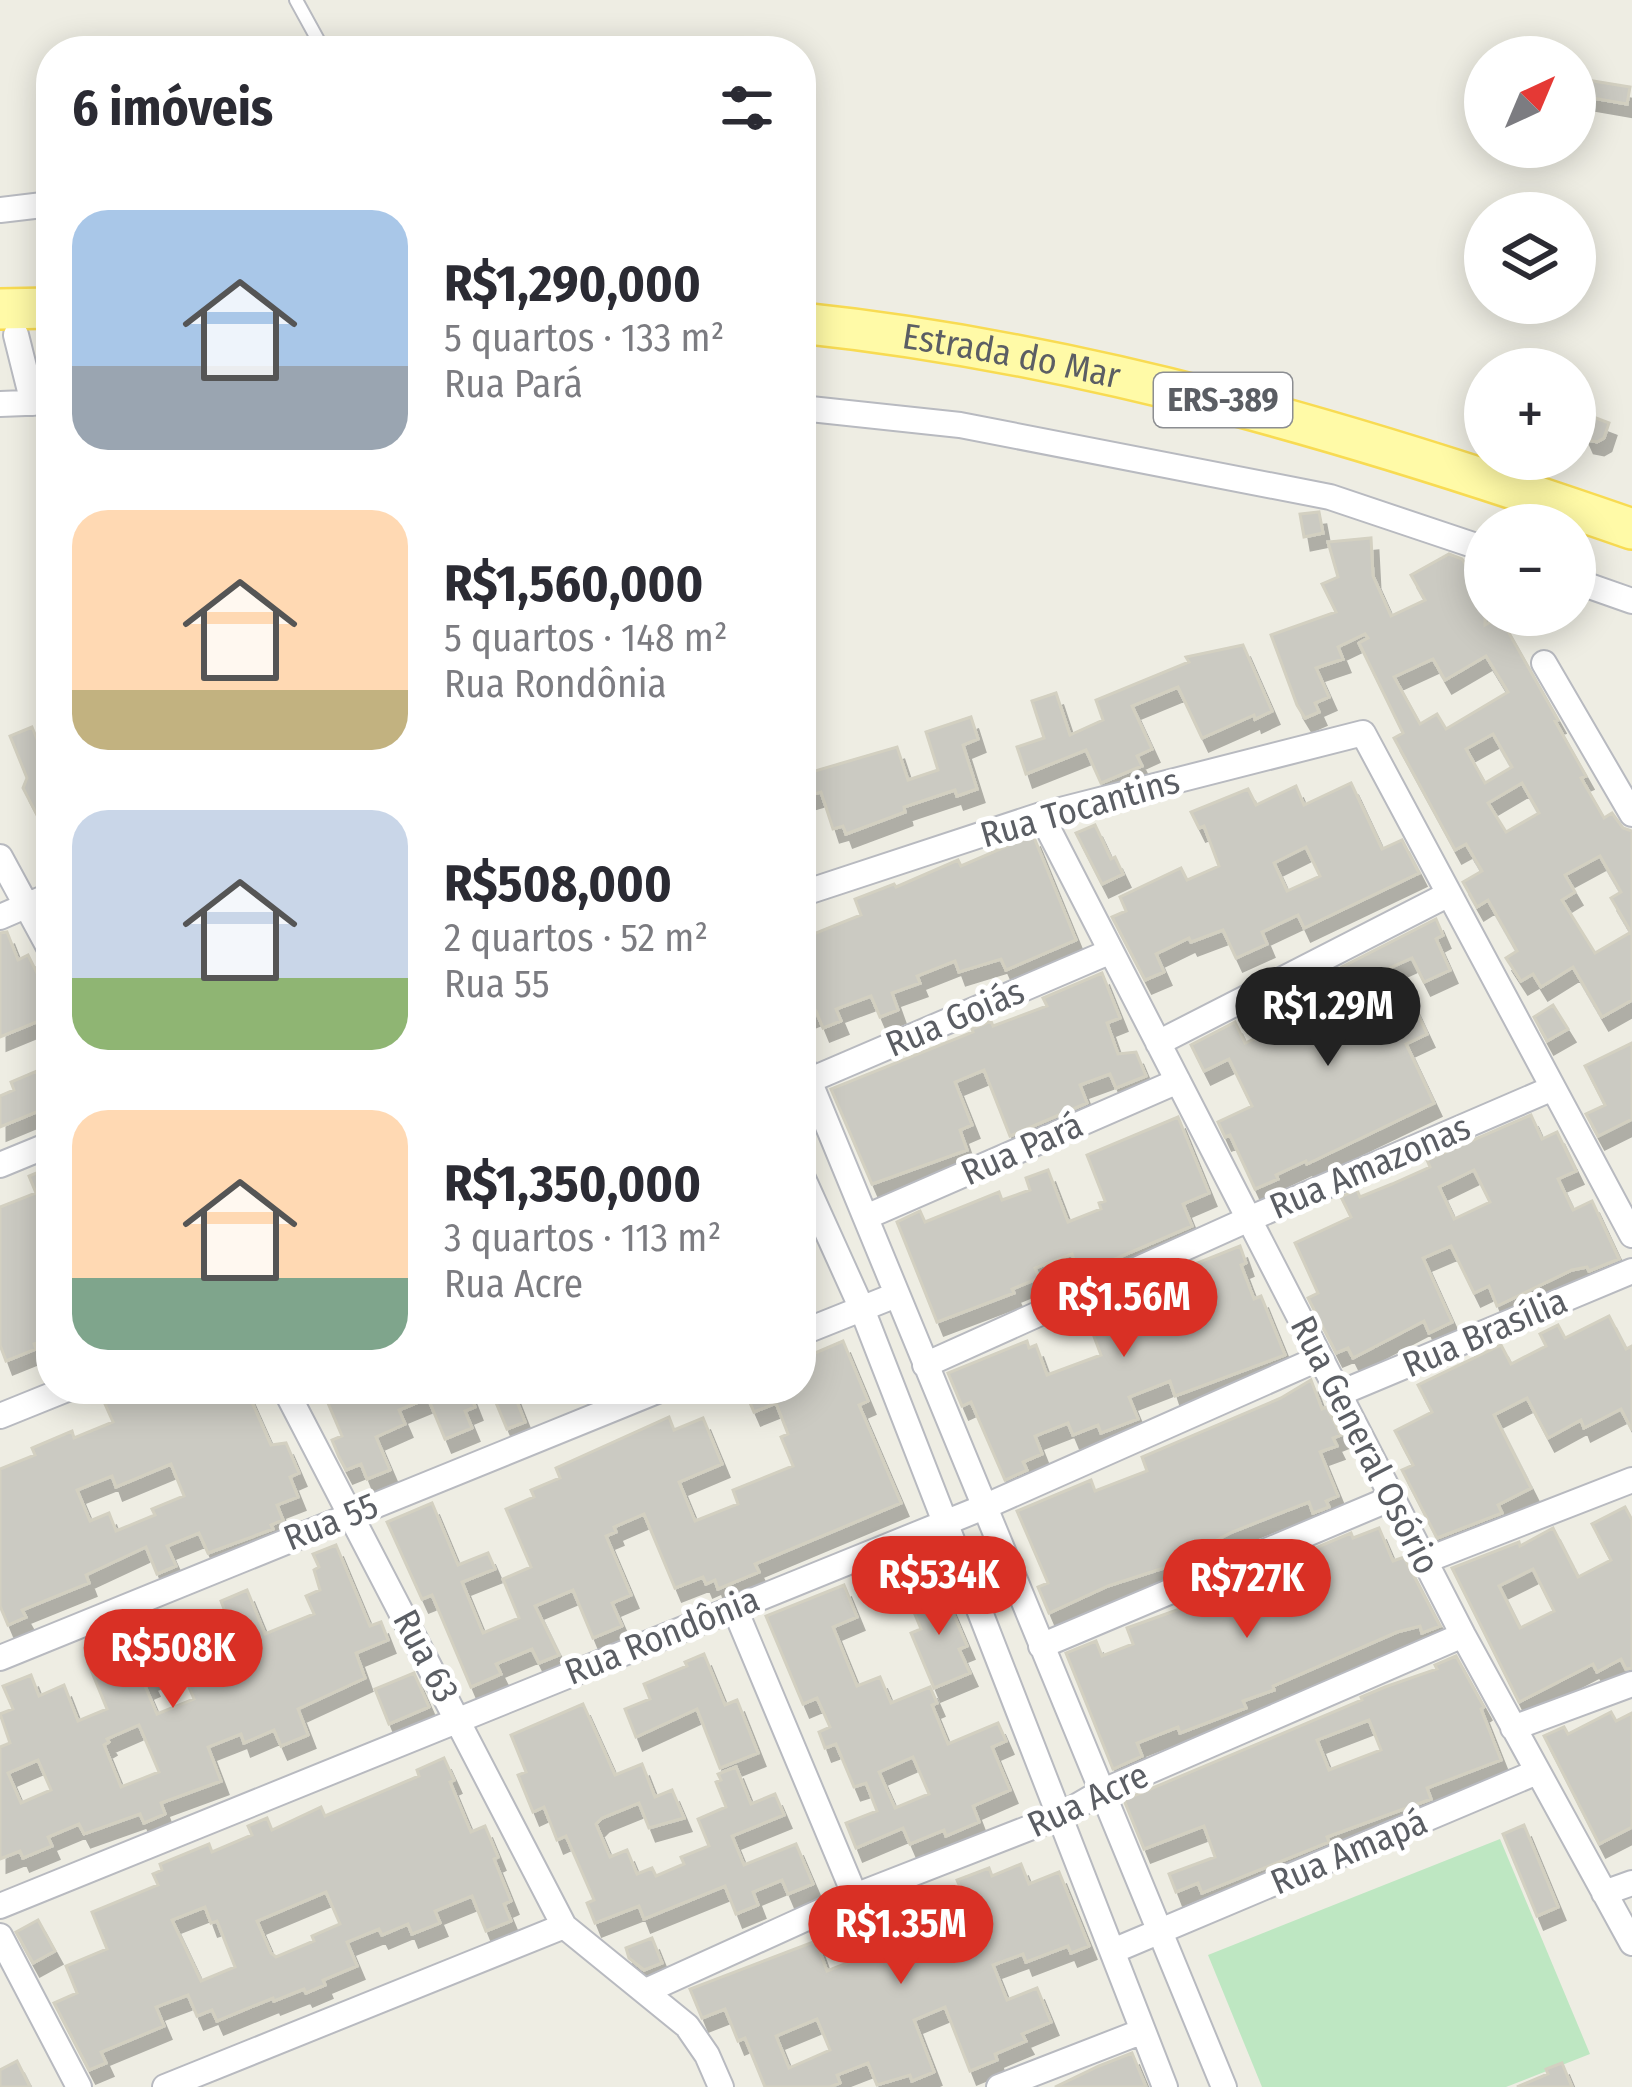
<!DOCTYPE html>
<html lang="pt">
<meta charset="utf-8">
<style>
:root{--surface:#fff;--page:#f2f2f3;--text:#2b2b33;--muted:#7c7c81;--accent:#d93025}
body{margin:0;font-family:"Fira Sans Condensed",sans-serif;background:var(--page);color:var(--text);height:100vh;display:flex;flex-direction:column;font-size:45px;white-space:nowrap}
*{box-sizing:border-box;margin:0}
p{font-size:39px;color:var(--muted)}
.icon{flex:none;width:66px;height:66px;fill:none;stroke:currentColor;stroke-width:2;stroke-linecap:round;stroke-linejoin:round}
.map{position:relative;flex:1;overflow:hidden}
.panel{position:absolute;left:36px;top:36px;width:780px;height:1368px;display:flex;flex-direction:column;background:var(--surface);border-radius:48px;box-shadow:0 6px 30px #0003}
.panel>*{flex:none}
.needle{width:78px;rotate:44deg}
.buttons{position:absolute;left:1464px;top:36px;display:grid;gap:24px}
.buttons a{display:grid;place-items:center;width:132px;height:132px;border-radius:50%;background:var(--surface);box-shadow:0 6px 30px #0003;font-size:60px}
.price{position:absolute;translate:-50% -102px;padding:0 27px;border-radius:42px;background:var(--accent);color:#fff;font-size:39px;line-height:78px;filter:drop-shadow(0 3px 6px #0008)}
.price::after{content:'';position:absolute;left:50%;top:72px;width:36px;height:27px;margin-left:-18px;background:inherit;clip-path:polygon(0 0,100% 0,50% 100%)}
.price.current{background:#222;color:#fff}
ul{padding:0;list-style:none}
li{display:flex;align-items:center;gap:36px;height:300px;padding:0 36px}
li span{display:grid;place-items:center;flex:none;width:336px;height:240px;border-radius:36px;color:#555}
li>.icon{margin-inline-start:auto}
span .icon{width:144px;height:144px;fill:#fffc;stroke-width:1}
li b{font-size:51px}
h2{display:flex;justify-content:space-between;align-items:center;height:144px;padding:0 36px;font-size:51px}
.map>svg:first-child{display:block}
.green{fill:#bee7c2}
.building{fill:#cbcac2;stroke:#d3d0c1;stroke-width:3;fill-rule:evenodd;filter:url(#shadow)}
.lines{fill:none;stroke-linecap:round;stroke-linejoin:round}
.service-casing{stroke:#b8bac0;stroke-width:16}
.minor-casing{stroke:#b8bac0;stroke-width:28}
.primary-casing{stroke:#f8db52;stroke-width:44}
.service{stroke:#fff;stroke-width:12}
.minor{stroke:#fff;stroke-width:24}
.primary{stroke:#fffaa7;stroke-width:39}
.labels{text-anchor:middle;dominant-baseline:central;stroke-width:10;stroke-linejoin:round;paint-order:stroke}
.shield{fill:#fff;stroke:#8c8e92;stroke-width:3}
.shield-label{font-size:33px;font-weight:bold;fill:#5b5e64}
.street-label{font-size:36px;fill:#5b5e64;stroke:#fff}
</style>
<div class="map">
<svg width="1632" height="2087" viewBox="0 0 1632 2087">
<defs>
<filter id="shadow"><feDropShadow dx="7" dy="13" stdDeviation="0" flood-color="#0004"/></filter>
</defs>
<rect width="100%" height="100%" fill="#eeede3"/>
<path class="green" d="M1500 1839 1590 2054 1506 2087H1262L1208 1955Z"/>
<path class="building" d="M1575 78 1630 87 1627 104 1575 95Z
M1588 415 1609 423 1604 438 1597 442 1587 440 1583 431Z
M1319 512 1323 533 1304 537 1300 514Z
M1371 538 1373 576 1391 616 1425 600 1411 575 1449 554 1462 559 1485 595V625L1500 617 1558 720 1555 721 1586 776 1581 778 1604 818 1612 813 1623 828 1632 831V1000L1602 1017 1573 967 1541 987 1533 974 1521 981 1506 958 1517 951 1488 900 1477 907 1463 882 1482 871 1466 844 1455 850 1394 738 1403 733 1359 643 1368 638 1365 634 1338 647 1343 659 1316 668 1329 697 1315 703 1319 712 1305 718 1297 705 1271 635 1336 612 1322 584 1338 577 1328 542ZM1486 656 1508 692 1446 729 1437 714 1420 724 1394 677 1433 659 1445 680ZM1493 734 1512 767 1485 783 1466 749ZM1522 783 1539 813 1506 832 1488 803ZM1600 856 1621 892 1611 898 1631 932 1595 953 1562 900 1575 892 1565 875Z
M1243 645 1272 711 1255 719 1254 715 1202 738 1178 687 1132 706 1152 749 1137 756 1142 766 1101 783 1086 750 1026 774 1017 747 1044 738 1032 701 1056 693 1070 735 1103 720 1096 700 1189 662 1186 657Z
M971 717 978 739 963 745 977 789 957 796 955 790 904 807 905 812 846 834 843 826 833 829 821 792 801 798V775L897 747 908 780 938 770 926 732Z
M32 727 42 751 51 747V842L23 788 27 778 10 736Z
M1351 783 1382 849 1402 840 1419 873 1304 928 1298 915 1262 932 1267 944 1236 958 1223 930 1191 942 1189 938 1156 954 1164 972 1145 980 1112 917 1126 911 1120 897 1181 868 1187 880 1219 866 1204 826 1199 828 1191 812 1248 789 1256 805 1296 786 1304 805ZM1306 847 1320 876 1287 891 1274 863Z
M1095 825 1111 859 1115 857 1123 874 1102 884 1076 833Z
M1033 835 1076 940 1006 970 1001 959 959 972 955 961 917 976 920 983 892 993 898 1010 880 1017 871 996 836 1009 841 1021 823 1028 816 1011 801 1017V939L861 915 855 899 894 884 896 887 958 860 961 866Z
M1436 919 1443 935 1436 939 1450 970 1424 982 1412 958 1374 975 1390 1010 1411 1000 1427 1034 1406 1044 1434 1103 1307 1164 1306 1161 1276 1175 1278 1179 1255 1189 1230 1135 1225 1137 1218 1122 1252 1106 1229 1059 1204 1071 1191 1045 1235 1022 1245 1043 1281 1027 1276 1017 1308 1002 1326 1039 1367 1020 1342 967Z
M7 932 18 960 28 955 51 1001V1016L0 1037V933Z
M1102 973 1120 1018 1107 1023 1118 1054 1136 1052 1146 1076 1116 1088 1110 1074 1080 1085 1087 1103 1010 1136 984 1070 955 1082 972 1125 960 1130 967 1150 872 1184 831 1089 973 1032 972 1029 991 1021 993 1026 1047 1006 1043 998Z
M1553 1005 1568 1029 1547 1041 1534 1017Z
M1632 1043V1119L1598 1136 1586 1114 1605 1105 1585 1066Z
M37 1071 51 1106 0 1127V1096L14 1090 11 1082Z
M1531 1115 1542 1139 1557 1132 1576 1171 1558 1179 1573 1210 1592 1201 1619 1259 1589 1271 1587 1267 1572 1270 1497 1306 1489 1286 1474 1293 1451 1246 1423 1258 1452 1322 1429 1333 1424 1321 1353 1358 1348 1348 1336 1353 1308 1298 1318 1293 1295 1243 1351 1217 1341 1197 1357 1190 1360 1197 1392 1184 1430 1167 1427 1160ZM1474 1170 1490 1202 1454 1219 1439 1187Z
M1178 1117 1209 1193 1183 1204 1192 1226 1094 1268 1092 1261 1077 1267 1072 1254 1035 1268 1039 1278 1012 1289 1014 1293 937 1322 897 1222 920 1211 925 1222 999 1192 1002 1200 1030 1190 1026 1178 1048 1170 1068 1222 1101 1209 1099 1203 1105 1201 1087 1155Z
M51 1167V1338L34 1344 36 1349 6 1361 0 1345V1207L36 1193 29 1176Z
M1240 1246 1246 1263 1241 1265 1254 1299 1261 1296 1285 1355 1175 1396 1170 1381 1129 1397 1138 1419 1101 1433 1098 1425 1073 1435 1068 1423 1035 1436 1042 1454 1023 1462 1027 1470 1005 1480 971 1402 962 1406 948 1373 1027 1341 1029 1348 1036 1345 1047 1375 1101 1355 1090 1326 1117 1315 1112 1303 1147 1289 1145 1284Z
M1609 1316 1626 1349 1632 1346V1430L1621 1409 1584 1428 1581 1420 1548 1438 1527 1398 1494 1415 1531 1488 1498 1505 1502 1513 1437 1538 1402 1470 1413 1465 1395 1431 1432 1412 1418 1385 1501 1345 1511 1364 1546 1346 1540 1334 1558 1325 1565 1338Z
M843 1341 868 1401 859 1405 901 1503 755 1564 759 1572 718 1589 715 1580 706 1584 703 1577 675 1588 644 1514 614 1527 616 1532 606 1536 631 1595 612 1603 622 1626 593 1638 573 1590 535 1606 559 1655 539 1663 532 1649 496 1664 501 1674 471 1687 432 1595 422 1599 387 1522 432 1503 458 1565 488 1553 495 1569 462 1582 483 1633 519 1618 503 1579 531 1567 506 1509 534 1497 531 1490 560 1478 556 1468 669 1417 674 1430 703 1418 722 1464 679 1482 695 1521 738 1504 733 1490 793 1466 781 1437 788 1434 776 1403 754 1412 744 1389H801V1359Z
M1311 1380 1322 1409 1327 1407 1341 1435 1333 1438 1337 1446 1320 1452 1338 1496 1326 1501 1329 1507 1313 1513 1309 1502 1283 1512 1232 1532 1205 1546 1207 1551 1176 1564 1108 1586 1049 1613 1038 1587 1048 1583 1017 1511 1091 1480 1095 1491 1147 1471 1142 1457 1281 1398Z
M153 1389H246L271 1445 286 1443 299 1473 290 1477 298 1497 277 1505 283 1520 271 1525 273 1529 208 1553 199 1533 167 1546 176 1566 157 1574 146 1547 86 1575 89 1583 22 1610 26 1617 8 1625 0 1606V1469L35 1455 32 1448 72 1431 74 1438 113 1422 105 1404 137 1390 139 1395ZM171 1464 184 1496 152 1509 155 1515 116 1531 109 1513 90 1521 77 1490 112 1476 116 1487Z
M322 1389H468L475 1407 465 1411 472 1428 445 1439 428 1398 399 1410 405 1424 376 1437 390 1470 367 1479 361 1464 346 1470 339 1457 332 1440 342 1436Z
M502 1389H512L525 1422 507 1429 492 1393Z
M1625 1507 1632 1520V1668L1626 1669 1621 1659 1597 1672 1593 1664 1519 1702 1452 1568 1519 1542 1520 1546 1553 1528 1578 1577 1611 1560 1592 1524ZM1533 1569 1554 1611 1520 1628 1499 1586Z
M1379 1528 1393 1561 1404 1557 1440 1626 1422 1633 1420 1626 1397 1632 1273 1686 1274 1690 1243 1701 1246 1708 1180 1733 1178 1727 1137 1743 1142 1756 1113 1769 1066 1653 1096 1641 1102 1656 1133 1644 1127 1628 1202 1601 1201 1597 1271 1567 1273 1571 1303 1559 1301 1554 1351 1533 1353 1538Z
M336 1545 370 1626 381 1622 388 1640 356 1653 365 1678 298 1709 308 1735 281 1746 274 1730 244 1743 241 1734 208 1747 221 1781 161 1803 165 1814 144 1823 140 1814 84 1834 79 1824 48 1837 52 1846 23 1858 20 1851 0 1859V1747L10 1743 0 1714 13 1709 3 1686 31 1675 39 1696 64 1685 78 1721 107 1709 89 1665 136 1645 133 1638 187 1616 194 1622 224 1609 221 1601 247 1590 265 1634 314 1614 306 1596 320 1590 314 1570 319 1567 313 1554ZM179 1664 194 1699 157 1714 145 1686 152 1683 149 1677ZM139 1725 159 1772 121 1787 104 1745 109 1742 107 1739ZM38 1760 51 1790 21 1803 8 1773Z
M844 1585 857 1617 833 1627 857 1686 880 1677 891 1703 930 1687 937 1703 932 1705 948 1744 998 1723 1006 1741 992 1747 1010 1790 973 1806 979 1822 946 1836 944 1830 910 1844 903 1828 856 1848 846 1823 877 1811 866 1783 854 1787 836 1744 825 1748 819 1732 830 1727 817 1698 803 1704 766 1616ZM913 1757 929 1794 895 1808 879 1772Z
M942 1587 967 1646 959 1649 970 1673 934 1688 911 1633 921 1629 909 1600Z
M704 1654 725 1705 737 1700 758 1753 720 1768 697 1709 636 1737 625 1709 650 1699 644 1684 687 1666 685 1662Z
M1456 1656 1484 1707 1481 1709 1501 1760 1427 1788 1431 1799 1327 1837 1329 1842 1202 1893 1198 1883 1176 1892 1169 1874 1215 1857 1204 1826 1144 1849 1124 1800 1362 1700 1361 1697 1385 1687 1437 1669 1435 1665ZM1369 1720 1381 1750 1329 1770 1317 1740Z
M414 1673 429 1707 389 1724 375 1689Z
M583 1704 615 1775 642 1764 655 1797 672 1790 684 1818 649 1828 639 1803 602 1818 596 1824 610 1857 627 1850 637 1874 652 1868 656 1876 684 1864 681 1857 709 1846 698 1819 726 1807 716 1782 721 1780 718 1774 736 1767 751 1804 775 1794 784 1815 732 1836 744 1865 796 1844 813 1884 788 1894 782 1880 753 1892 758 1905 736 1914 725 1886 644 1919 639 1906 595 1923 587 1903 594 1900 566 1836 557 1840 544 1807 533 1812 518 1775 526 1772 511 1735Z
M1611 1712 1616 1721 1632 1713V1827L1599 1844 1544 1736 1564 1727 1568 1734Z
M444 1758 454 1780 450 1782 471 1832 485 1826 498 1857 494 1859 511 1901 504 1904 511 1921 486 1931 472 1896 435 1911 440 1923 412 1934 408 1924 382 1935 379 1929 347 1942 357 1966 323 1980 325 1985 306 1993 304 1989 274 2001 273 1998 217 2021 212 2010 197 2016 188 1995 156 2007 164 2026 101 2052 106 2063 89 2070 54 2003 77 1993 66 1966 107 1949 92 1912 158 1885 153 1874 162 1870 160 1864 209 1844 212 1852 252 1835 248 1826 267 1818 272 1830 321 1807 325 1816 419 1776 417 1770ZM326 1892 340 1924 312 1936 314 1941 276 1957 271 1953 257 1921ZM205 1907 211 1923 217 1921 235 1967 201 1981 172 1920Z
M1524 1825 1558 1907 1537 1916 1503 1834Z
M1021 1864 1029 1884 1059 1872 1089 1946 1071 1953 1068 1946 1026 1962 1023 1954 993 1965 1007 2000 1037 1988 1051 2022 1022 2034 1026 2041 995 2054 997 2060 970 2071 945 2007 914 2020 934 2072 912 2081 910 2075 877 2085 868 2063 837 2075 840 2083 830 2087H765L745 2038 738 2041 725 2009 702 2018 690 1989 816 1941 827 1971 860 1958 850 1932 894 1915 903 1937 940 1922 931 1899 960 1887 957 1880 989 1868 992 1876ZM817 2019 830 2050 789 2068 776 2036Z
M38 1920 55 1951 33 1963 16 1932Z
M652 1938 662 1963 644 1970 629 1958 626 1948Z
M1132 2053 1146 2087H1055L1099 2066Z
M17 2061 30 2087H0V2070Z
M1562 2063 1572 2087H1517L1548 2074 1546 2069Z"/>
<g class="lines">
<defs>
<path id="service" d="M296 0 324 51"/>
<path id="minor" d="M0 210 51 204
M16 335 33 403
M0 404 51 402
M801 408 960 425 1330 497 1485 549
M1575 581 1632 601
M1544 663 1632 814
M1041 815 1463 1635 1632 1943
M0 857 51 951
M801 894 1041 815 1363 733 1632 1235
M0 917 51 895
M1158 1043 1449 894
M801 1061 1224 2087
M801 1084 1109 952
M0 1165 51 1144
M801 1174 862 1309 1165 2087
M866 1217 1178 1081
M801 1333 896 1295
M925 1365 1249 1219 1553 1088
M285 1389 564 1926 687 2026 707 2055 721 2087
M1338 1394 1632 1271
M0 1416 67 1389
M1424 1561 1632 1480
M734 1607 855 1896
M1041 1646 1392 1498
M0 1658 662 1389
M1513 1728 1632 1684
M1604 1893 1632 1883
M0 1906 984 1507 1320 1358
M0 1936 79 2087
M1113 1951 1537 1772
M646 1991 855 1896 1060 1816 1101 1792 1463 1635
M165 2087 564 1926
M999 2087 1143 2031"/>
<g id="primary">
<path d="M0 309 51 308"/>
<path id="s1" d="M801 323C1087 353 1361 435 1632 529"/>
</g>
</defs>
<use href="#service" class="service-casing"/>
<use href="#minor" class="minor-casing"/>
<use href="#primary" class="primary-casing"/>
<use href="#service" class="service"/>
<use href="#minor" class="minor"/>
<use href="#primary" class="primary"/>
</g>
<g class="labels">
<rect class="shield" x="1154" y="373" width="138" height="54" rx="9"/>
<g class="shield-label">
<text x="1223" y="400">ERS-389</text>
</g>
<g class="street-label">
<text stroke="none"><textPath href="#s1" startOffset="213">Estrada do Mar</textPath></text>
<text transform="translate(1080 808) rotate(-16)">Rua Tocantins</text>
<text transform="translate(955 1018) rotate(-23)">Rua Goiás</text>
<text transform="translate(1022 1149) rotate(-24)">Rua Pará</text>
<text transform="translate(1370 1167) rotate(-23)">Rua Amazonas</text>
<text transform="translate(1485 1333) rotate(-23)">Rua Brasília</text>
<text transform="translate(1365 1445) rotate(63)">Rua General Osório</text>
<text transform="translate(331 1522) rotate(-22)">Rua 55</text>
<text transform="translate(662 1636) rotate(-22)">Rua Rondônia</text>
<text transform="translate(426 1656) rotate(62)">Rua 63</text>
<text transform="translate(1088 1800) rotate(-25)">Rua Acre</text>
<text transform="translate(1349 1852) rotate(-23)">Rua Amapá</text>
</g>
</g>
</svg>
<div class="buttons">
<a><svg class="needle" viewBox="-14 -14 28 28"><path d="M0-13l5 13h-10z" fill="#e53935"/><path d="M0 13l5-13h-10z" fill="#7c7c81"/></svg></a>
<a><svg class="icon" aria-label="layers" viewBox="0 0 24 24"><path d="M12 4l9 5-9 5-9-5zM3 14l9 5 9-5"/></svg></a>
<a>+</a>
<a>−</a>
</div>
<b class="price current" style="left:1328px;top:1069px">R$1.29M</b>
<b class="price" style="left:1124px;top:1360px">R$1.56M</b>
<b class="price" style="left:939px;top:1638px">R$534K</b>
<b class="price" style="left:1247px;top:1641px">R$727K</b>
<b class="price" style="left:173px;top:1711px">R$508K</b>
<b class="price" style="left:901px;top:1987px">R$1.35M</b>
<section class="panel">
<h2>6 imóveis<svg class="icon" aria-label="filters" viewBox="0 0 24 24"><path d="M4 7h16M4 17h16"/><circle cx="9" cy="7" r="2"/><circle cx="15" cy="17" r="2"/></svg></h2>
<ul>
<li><span style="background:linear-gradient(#a9c7e8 65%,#9aa5b1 0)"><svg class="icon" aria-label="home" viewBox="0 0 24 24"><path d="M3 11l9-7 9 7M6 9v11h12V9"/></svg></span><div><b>R$1,290,000</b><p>5 quartos · 133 m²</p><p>Rua Pará</p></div></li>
<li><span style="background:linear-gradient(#ffd9b3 75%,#c2b280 0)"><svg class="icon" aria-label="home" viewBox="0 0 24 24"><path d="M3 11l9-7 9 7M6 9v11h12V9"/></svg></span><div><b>R$1,560,000</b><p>5 quartos · 148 m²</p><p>Rua Rondônia</p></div></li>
<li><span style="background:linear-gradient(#c9d6e8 70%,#8fb573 0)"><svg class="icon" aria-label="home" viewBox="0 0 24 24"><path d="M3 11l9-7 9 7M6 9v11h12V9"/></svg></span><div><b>R$508,000</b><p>2 quartos · 52 m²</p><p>Rua 55</p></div></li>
<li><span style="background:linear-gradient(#ffd9b3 70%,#7fa58c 0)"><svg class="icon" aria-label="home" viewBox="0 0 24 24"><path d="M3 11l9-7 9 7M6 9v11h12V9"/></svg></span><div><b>R$1,350,000</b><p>3 quartos · 113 m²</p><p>Rua Acre</p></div></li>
</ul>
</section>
</div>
